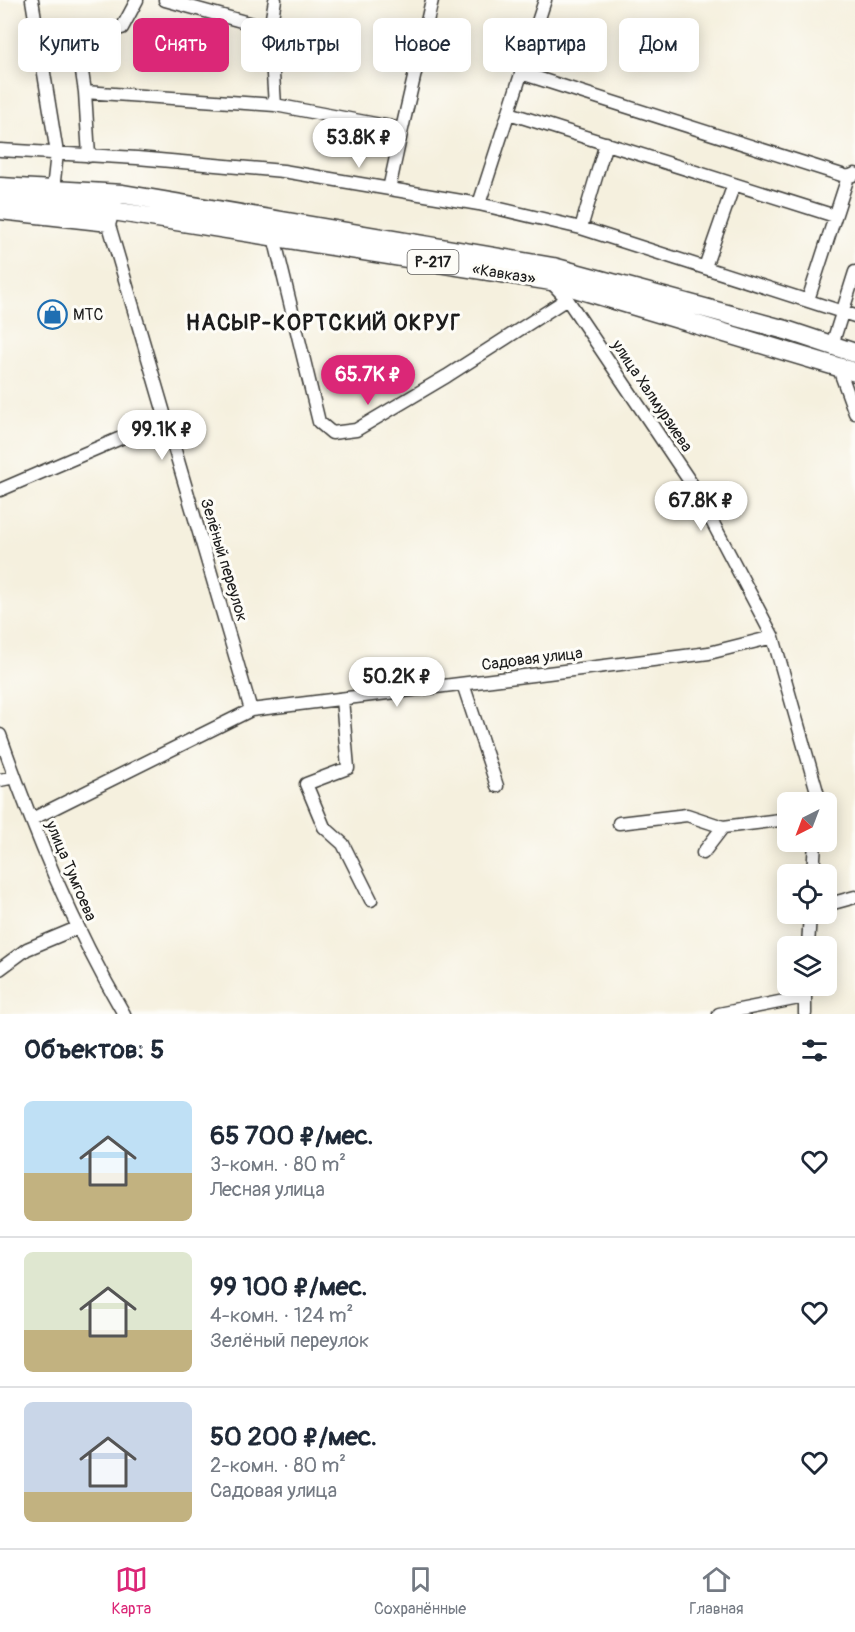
<!DOCTYPE html>
<html lang="ru">
<meta charset="utf-8">
<style>
:root{--surface:#fff;--page:#f6f6f7;--text:#1f2937;--muted:#747a83;--line:#e0e1e3;--accent:#db2777}
body{margin:0;font-family:Pangolin,sans-serif;background:var(--page);color:var(--text);height:100vh;display:flex;flex-direction:column;font-size:22px;white-space:nowrap}
*{box-sizing:border-box;margin:0}
p{font-size:20px;color:var(--muted)}
.icon{flex:none;width:33px;height:33px;fill:none;stroke:currentColor;stroke-width:2;stroke-linecap:round;stroke-linejoin:round}
.map{position:relative;height:1014px;overflow:hidden}
.details{display:flex;flex-direction:column;background:var(--surface);flex:1}
.details>*{flex:none}
.guide{position:absolute;left:18px;top:18px;width:819px;height:54px;display:flex;gap:12px}
.needle{width:39px;rotate:222deg}
.buttons{position:absolute;left:777px;top:792px;display:grid;gap:12px}
.buttons a{display:grid;place-items:center;width:60px;height:60px;border-radius:9px;background:var(--surface);box-shadow:0 3px 15px #0003;font-size:30px}
.price{position:absolute;translate:-50% -51px;padding:0 14px;border-radius:21px;background:#fff;color:#222;font-size:20px;line-height:39px;filter:drop-shadow(0 2px 3px #0008)}
.price::after{content:'';position:absolute;left:50%;top:36px;width:18px;height:14px;margin-left:-9px;background:inherit;clip-path:polygon(0 0,100% 0,50% 100%)}
.price.active{background:var(--accent);color:#fff}
ul{padding:0;list-style:none}
li{display:flex;align-items:center;gap:18px;height:150px;padding:0 24px}
li+li{border-top:2px solid var(--line)}
li span{display:grid;place-items:center;flex:none;width:168px;height:120px;border-radius:9px;color:#555}
li>.icon{margin-inline-start:auto}
span .icon{width:72px;height:72px;fill:#fffc;stroke-width:1}
li b{font-size:26px}
h2{display:flex;justify-content:space-between;align-items:center;height:72px;padding:0 24px;font-size:26px}
.chip{padding:0 21px;border-radius:9px;background:var(--surface);box-shadow:0 3px 15px #0003;font-size:21px;line-height:54px}
.chip.active{background:var(--accent);color:#fff}
.menu{display:flex;justify-content:space-around;align-items:center;height:84px;border-top:2px solid var(--line);background:var(--surface);font-size:16px;color:var(--muted)}
.menu a{display:grid;justify-items:center;gap:3px}
.menu .active{color:var(--accent)}
.map>svg:first-child{display:block}
.lines{fill:none;stroke-linecap:round;stroke-linejoin:round}
.minor-casing{stroke:#3d3c39;stroke-width:15}
.highway-casing{stroke:#3d3c39;stroke-width:21}
.minor{stroke:#fff;stroke-width:12}
.highway{stroke:#fff;stroke-width:18}
.labels{text-anchor:middle;dominant-baseline:central;stroke-width:6;stroke-linejoin:round;paint-order:stroke}
.shield{fill:#fdfcf7;stroke:#605f5e;stroke-width:1.5}
.shield-label{font-size:15px;font-weight:bold;fill:#1c1c1c}
.street-label{font-size:16px;fill:#1c1c1c;stroke:#fdfcf7}
.poi-label{font-size:16px;fill:#1c1c1c;stroke:#fdfcf7;text-anchor:start}
.district-label{font-size:22px;font-weight:bold;letter-spacing:1.5px;fill:#1c1c1c;stroke:#fdfcf7}
</style>
<div class="map">
<svg width="855" height="1014" viewBox="0 0 855 1014">
<rect width="100%" height="100%" fill="#fdfcf7"/>
<filter id="ink" filterUnits="userSpaceOnUse"><feTurbulence type="fractalNoise" baseFrequency=".0167" numOctaves="2"/><feDisplacementMap in="SourceGraphic" scale="12" xChannelSelector="R" yChannelSelector="G"/><feConvolveMatrix kernelMatrix="1 2 1 2 8 2 1 2 1" color-interpolation-filters="sRGB"/></filter>
<filter id="wash" filterUnits="userSpaceOnUse"><feTurbulence type="fractalNoise" baseFrequency=".008" numOctaves="4" result="noise"/><feDisplacementMap in="SourceGraphic" scale="24" xChannelSelector="R" yChannelSelector="G"/><feGaussianBlur stdDeviation="1.35" result="paint"/><feColorMatrix in="noise" values="0 0 0 0 0 0 0 0 0 0 0 0 0 0 0 0 0 1.4 0 .05"/><feComposite in="paint" operator="in"/></filter>
<g filter="url(#wash)">
<rect width="100%" height="100%" fill="#f5f0de"/>
</g>
<g filter="url(#ink)">
<g class="lines">
<defs>
<path id="minor" d="M32 0 57 153 53 190
M165 0 270 29
M275 0 270 29 275 105
M521 73 848 177 855 174
M85 92 275 105 402 129 432 0
M509 113 835 216
M0 150 137 158 283 171 479 204 581 228 855 316
M89 156 85 92 76 31 122 28 137 0
M389 189 402 129
M479 204 545 0
M113 211 109 225 251 710
M0 213 109 225
M581 228 606 143
M274 237 319 422 332 433 356 430 447 376 567 299
M705 267 734 184
M551 282 567 299 695 489 773 637 818 795V802
M808 300 848 177
M832 345 855 272
M838 366 855 413
M0 490 165 419
M463 684 497 786
M342 699 348 768 306 784 324 827 343 844 371 900
M0 735C34 832 72 925 124 1014
M0 780 15 777
M32 819 251 710 709 653 773 637
M619 823 687 815 723 827 788 819
M703 853 723 827
M813 874 815 842
M826 905 855 897
M808 946 810 914
M0 969 27 949 77 928
M805 986V1014
M719 1014 804 997"/>
<path id="highway" d="M0 187 123 194 553 267 786 330 855 353
M0 204 113 211 551 281 855 372"/>
</defs>
<use href="#minor" class="minor-casing"/>
<use href="#highway" class="highway-casing"/>
<use href="#minor" class="minor"/>
<use href="#highway" class="highway"/>
</g>
</g>
<defs>
<symbol id="shop-ring" viewBox="-11 -11 22 22"><circle r="9.5" fill="#fdfcf7" stroke="#1f6fb2" stroke-width="1.5"/><path d="M-5-2.5h2.3a2.7 3.5 0 0 1 5.4 0H5L5.5 6h-11ZM-1.5-2.5h3a1.5 2.3 0 0 0-3 0Z" fill="#1f6fb2"/></symbol>
</defs>
<g fill-rule="evenodd">
<use href="#shop-ring" x="36" y="298" width="33" height="33"/>
</g>
<g class="labels">
<rect class="shield" x="407.5" y="250" width="51" height="24" rx="4.5"/>
<g class="shield-label">
<text x="433" y="262">Р-217</text>
</g>
<g class="street-label">
<text transform="translate(504 274) rotate(9)">«Кавказ»</text>
<text transform="translate(652 396) rotate(56)">улица Халмурзиева</text>
<text transform="translate(224 560) rotate(73)">Зелёный переулок</text>
<text transform="translate(532 659) rotate(-7)">Садовая улица</text>
<text transform="translate(71 871) rotate(67)">улица Тумгоева</text>
</g>
<g class="poi-label">
<text x="73" y="315">МТС</text>
</g>
<g class="district-label">
<text x="324" y="323">НАСЫР-КОРТСКИЙ ОКРУГ</text>
</g>
</g>
</svg>
<div class="buttons">
<a><svg class="needle" viewBox="-14 -14 28 28"><path d="M0-13l5 13h-10z" fill="#e53935"/><path d="M0 13l5-13h-10z" fill="#747a83"/></svg></a>
<a><svg class="icon" aria-label="locate" viewBox="0 0 24 24"><circle cx="12" cy="12" r="6"/><path d="M12 2v4M12 18v4M2 12h4M18 12h4"/></svg></a>
<a><svg class="icon" aria-label="layers" viewBox="0 0 24 24"><path d="M12 4l9 5-9 5-9-5zM3 14l9 5 9-5"/></svg></a>
</div>
<b class="price" style="left:359px;top:169px">53.8K ₽</b>
<b class="price active" style="left:368px;top:406px">65.7K ₽</b>
<b class="price" style="left:162px;top:461px">99.1K ₽</b>
<b class="price" style="left:701px;top:532px">67.8K ₽</b>
<b class="price" style="left:397px;top:708px">50.2K ₽</b>
<div class="guide">
<a class="chip">Купить</a>
<a class="chip active">Снять</a>
<a class="chip">Фильтры</a>
<a class="chip">Новое</a>
<a class="chip">Квартира</a>
<a class="chip">Дом</a>
</div>
</div>
<section class="details">
<h2>Объектов: 5<svg class="icon" aria-label="filters" viewBox="0 0 24 24"><path d="M4 7h16M4 17h16"/><circle cx="9" cy="7" r="2"/><circle cx="15" cy="17" r="2"/></svg></h2>
<ul>
<li><span style="background:linear-gradient(#bfe0f5 60%,#c2b280 0)"><svg class="icon" aria-label="home" viewBox="0 0 24 24"><path d="M3 11l9-7 9 7M6 9v11h12V9"/></svg></span><div><b>65 700 ₽/мес.</b><p>3-комн. · 80 m²</p><p>Лесная улица</p></div><svg class="icon" aria-label="heart" viewBox="0 0 24 24"><path d="M12 20l-8-8c-3-5 5-10 8-4 3-6 11-1 8 4z"/></svg></li>
<li><span style="background:linear-gradient(#dfe7d0 65%,#c2b280 0)"><svg class="icon" aria-label="home" viewBox="0 0 24 24"><path d="M3 11l9-7 9 7M6 9v11h12V9"/></svg></span><div><b>99 100 ₽/мес.</b><p>4-комн. · 124 m²</p><p>Зелёный переулок</p></div><svg class="icon" aria-label="heart" viewBox="0 0 24 24"><path d="M12 20l-8-8c-3-5 5-10 8-4 3-6 11-1 8 4z"/></svg></li>
<li><span style="background:linear-gradient(#c9d6e8 75%,#c2b280 0)"><svg class="icon" aria-label="home" viewBox="0 0 24 24"><path d="M3 11l9-7 9 7M6 9v11h12V9"/></svg></span><div><b>50 200 ₽/мес.</b><p>2-комн. · 80 m²</p><p>Садовая улица</p></div><svg class="icon" aria-label="heart" viewBox="0 0 24 24"><path d="M12 20l-8-8c-3-5 5-10 8-4 3-6 11-1 8 4z"/></svg></li>
</ul>
</section>
<nav class="menu">
<a class="active"><svg class="icon" aria-label="map" viewBox="0 0 24 24"><path d="M3 6l6-2 6 2 6-2v14l-6 2-6-2-6 2zM9 4v14M15 6v14"/></svg>Карта</a>
<a><svg class="icon" aria-label="saved" viewBox="0 0 24 24"><path d="M7 4h10v16l-5-4-5 4z"/></svg>Сохранённые</a>
<a><svg class="icon" aria-label="home" viewBox="0 0 24 24"><path d="M3 11l9-7 9 7M6 9v11h12V9"/></svg>Главная</a>
</nav>
